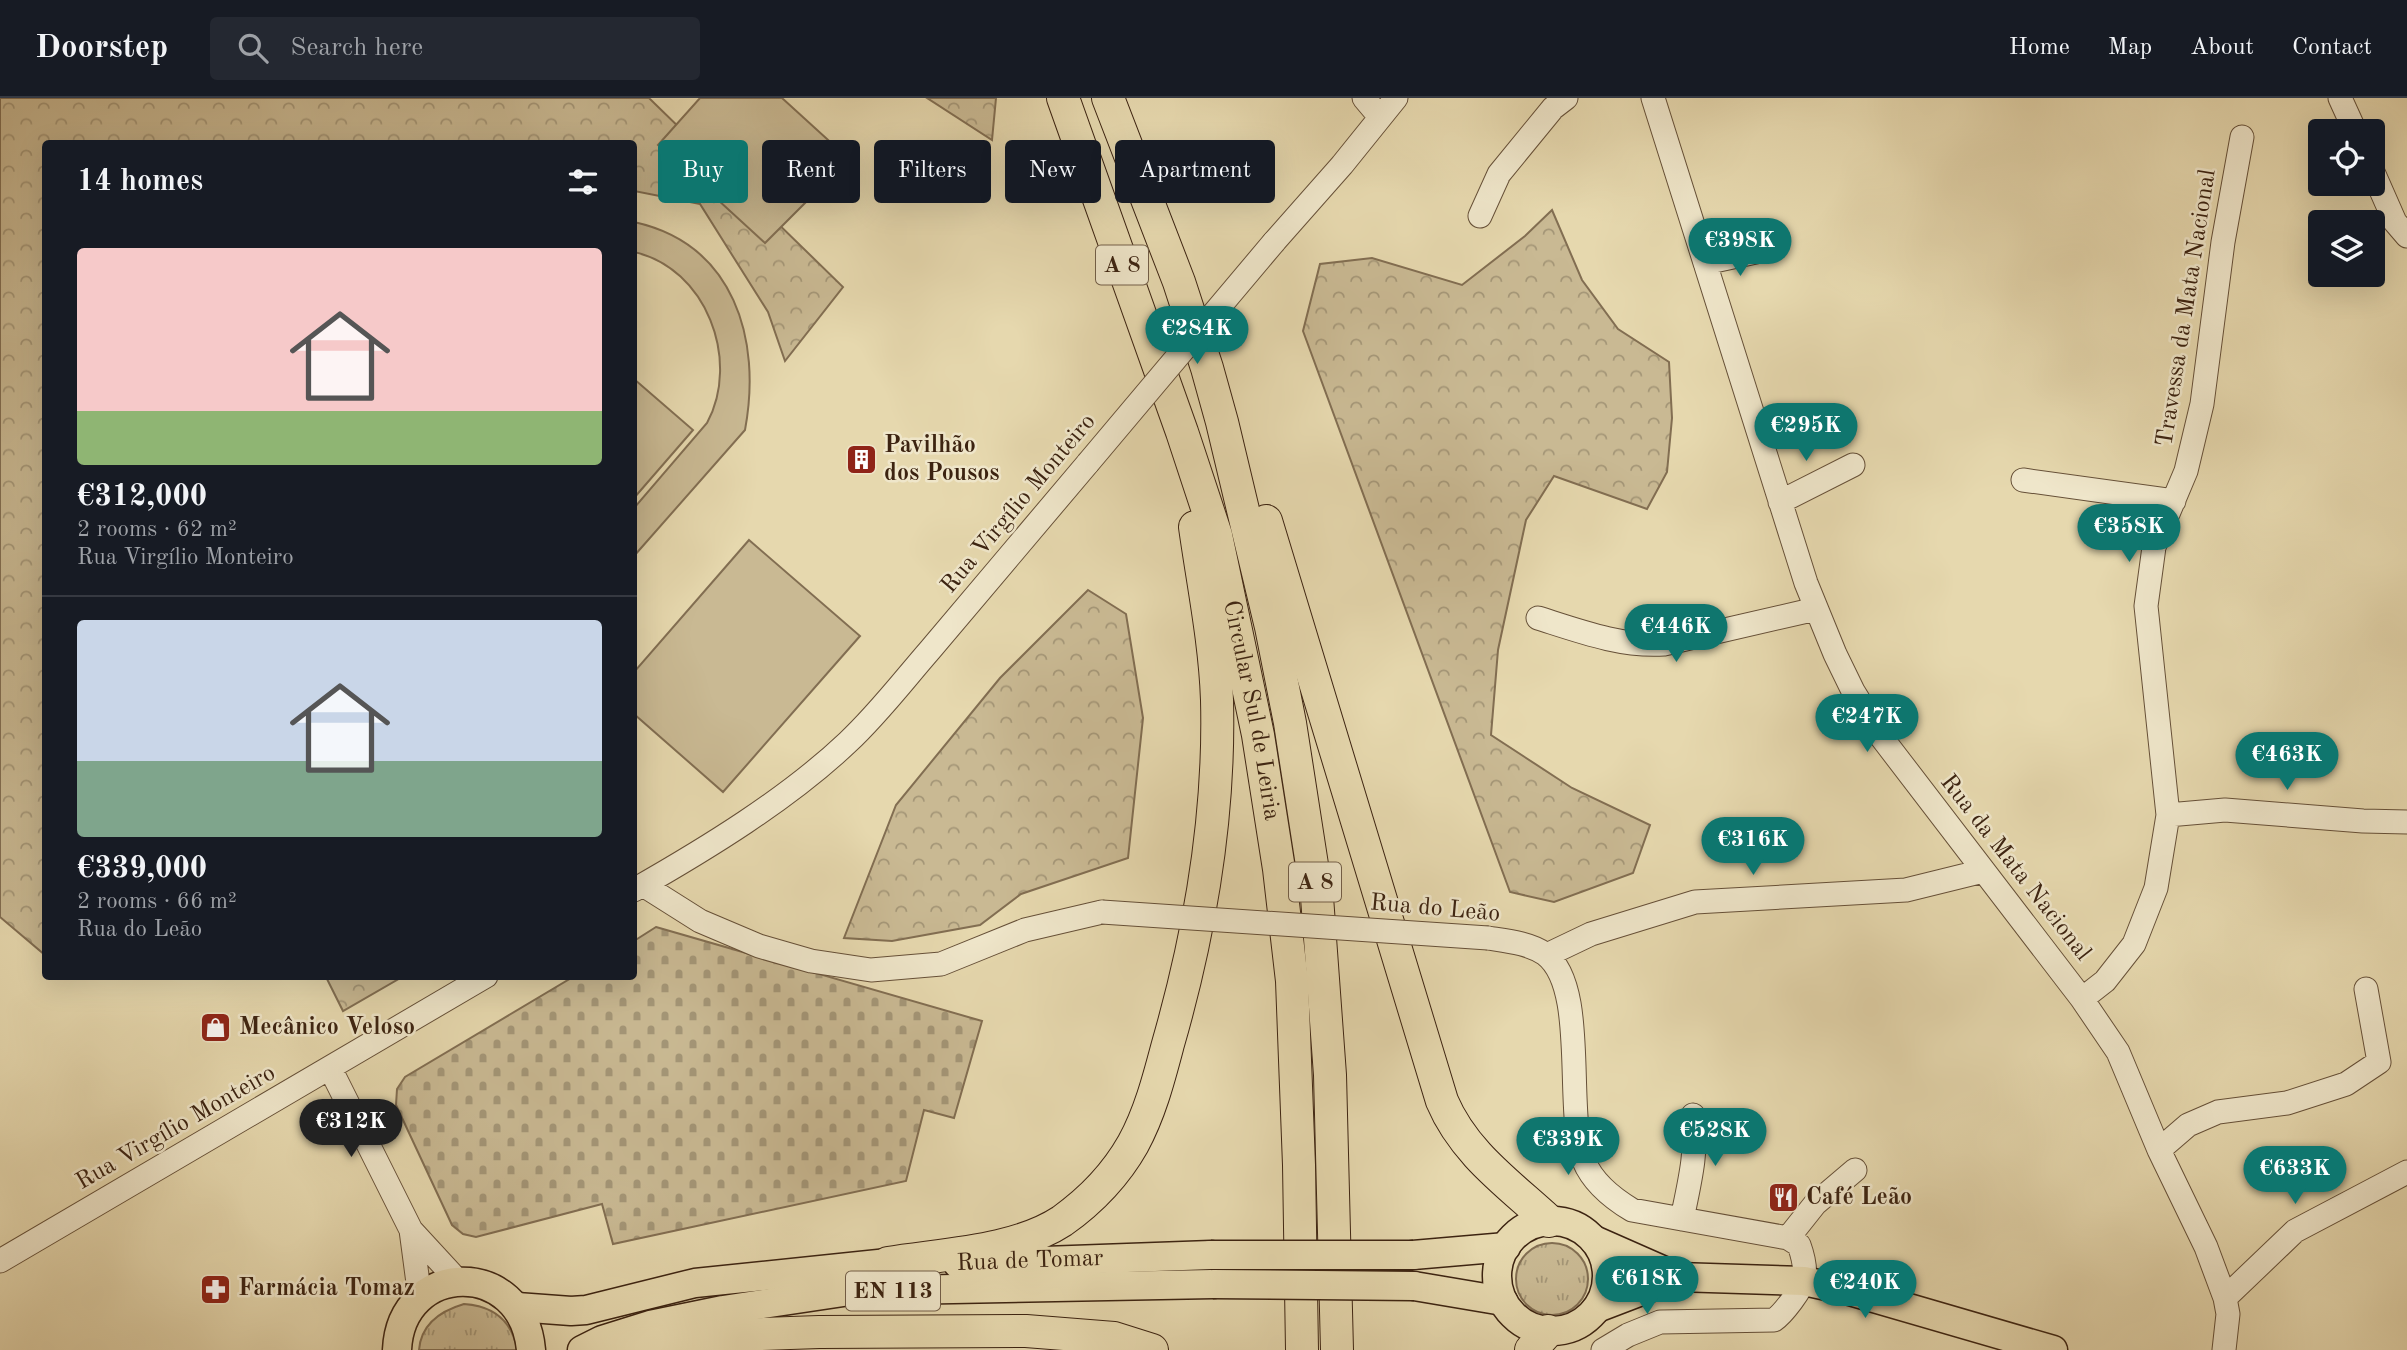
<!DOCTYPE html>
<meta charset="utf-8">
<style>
:root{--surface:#171b24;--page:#242831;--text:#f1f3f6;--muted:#9ea1a6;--line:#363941;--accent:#0f766e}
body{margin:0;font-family:"Old Standard TT",serif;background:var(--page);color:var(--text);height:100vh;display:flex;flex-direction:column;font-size:26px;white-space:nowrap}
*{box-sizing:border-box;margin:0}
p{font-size:23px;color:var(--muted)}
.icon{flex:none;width:38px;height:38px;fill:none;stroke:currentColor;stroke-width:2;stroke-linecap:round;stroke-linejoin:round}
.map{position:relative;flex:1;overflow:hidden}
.details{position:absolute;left:42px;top:42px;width:595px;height:840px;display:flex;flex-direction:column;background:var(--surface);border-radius:7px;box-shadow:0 7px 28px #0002}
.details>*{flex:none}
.guide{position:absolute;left:658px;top:42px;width:665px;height:63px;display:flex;gap:14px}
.controls{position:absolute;left:2308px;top:21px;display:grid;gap:14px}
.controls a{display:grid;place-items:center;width:77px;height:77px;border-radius:7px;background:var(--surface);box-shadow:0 7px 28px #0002;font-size:35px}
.price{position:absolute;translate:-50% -60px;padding:0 16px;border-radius:24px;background:var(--accent);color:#fff;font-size:23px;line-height:46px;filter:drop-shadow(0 2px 4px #0008)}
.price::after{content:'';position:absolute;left:50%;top:42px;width:21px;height:16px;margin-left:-10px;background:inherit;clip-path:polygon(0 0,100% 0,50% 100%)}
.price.on{background:#222;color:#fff}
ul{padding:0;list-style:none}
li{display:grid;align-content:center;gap:14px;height:371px;padding:0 35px}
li+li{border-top:2px solid var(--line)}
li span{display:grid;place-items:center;height:217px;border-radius:7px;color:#555}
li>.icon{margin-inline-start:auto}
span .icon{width:126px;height:126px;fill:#fffc;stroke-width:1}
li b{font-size:30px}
h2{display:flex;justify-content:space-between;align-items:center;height:84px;padding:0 35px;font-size:30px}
.tag{padding:0 24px;border-radius:7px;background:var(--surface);box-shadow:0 7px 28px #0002;font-size:24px;line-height:63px}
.tag.on{background:var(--accent);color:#fff}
header{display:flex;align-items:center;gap:42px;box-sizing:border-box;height:98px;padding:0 35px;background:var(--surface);border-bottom:2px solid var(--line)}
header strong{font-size:33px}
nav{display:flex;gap:38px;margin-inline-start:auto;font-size:24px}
.search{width:490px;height:63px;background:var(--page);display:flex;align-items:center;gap:18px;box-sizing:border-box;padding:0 24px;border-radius:7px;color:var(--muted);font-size:26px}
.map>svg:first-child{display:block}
.grass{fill:url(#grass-tufts);stroke:#826e52;stroke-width:2}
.forest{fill:url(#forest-crowns);stroke:#826e52;stroke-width:2}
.cemetery{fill:url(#cemetery-stones);stroke:#826e52;stroke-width:2}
.pitch{fill:#c9b993;stroke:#826e52;stroke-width:2}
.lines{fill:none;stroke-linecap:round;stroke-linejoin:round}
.minor-casing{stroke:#665038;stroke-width:25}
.major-casing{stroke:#3c2311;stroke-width:31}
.highway-casing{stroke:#3c2311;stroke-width:34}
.minor{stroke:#efe6ca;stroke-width:23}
.major{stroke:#e6d8ae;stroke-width:28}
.highway{stroke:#e6d8ae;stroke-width:32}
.minor-bridge-casing{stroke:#665038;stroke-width:25;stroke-linecap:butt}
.major-bridge-casing{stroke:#3c2311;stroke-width:31;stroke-linecap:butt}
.minor-bridge{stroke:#efe6ca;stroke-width:23}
.major-bridge{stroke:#e6d8ae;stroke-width:28}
.labels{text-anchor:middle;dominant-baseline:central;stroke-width:5;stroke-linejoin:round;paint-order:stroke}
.shield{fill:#efe6ca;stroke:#725e48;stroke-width:2}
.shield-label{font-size:23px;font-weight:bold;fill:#3c2311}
.street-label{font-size:24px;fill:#3c2311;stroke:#efe6ca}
.poi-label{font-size:24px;font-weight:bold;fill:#3c2311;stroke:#efe6ca;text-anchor:start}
</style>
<header>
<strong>Doorstep</strong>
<div class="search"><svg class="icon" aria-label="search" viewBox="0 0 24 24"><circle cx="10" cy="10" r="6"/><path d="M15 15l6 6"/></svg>Search here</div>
<nav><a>Home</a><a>Map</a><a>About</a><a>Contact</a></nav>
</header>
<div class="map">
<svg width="2407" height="1252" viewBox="0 0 2407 1252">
<defs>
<pattern id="grass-tufts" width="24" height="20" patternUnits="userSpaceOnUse" patternTransform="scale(1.75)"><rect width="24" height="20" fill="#c9b993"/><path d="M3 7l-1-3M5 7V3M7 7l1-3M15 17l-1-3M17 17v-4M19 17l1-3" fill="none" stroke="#a49677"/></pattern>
<pattern id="forest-crowns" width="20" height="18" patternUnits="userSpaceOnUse" patternTransform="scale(1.75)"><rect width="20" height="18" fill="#c9b993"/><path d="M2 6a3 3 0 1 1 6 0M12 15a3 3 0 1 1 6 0" fill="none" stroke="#a49677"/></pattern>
<pattern id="cemetery-stones" width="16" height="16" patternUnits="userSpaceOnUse" patternTransform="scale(1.75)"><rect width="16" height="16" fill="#c9b993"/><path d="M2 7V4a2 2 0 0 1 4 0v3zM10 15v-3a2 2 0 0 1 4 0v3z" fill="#a49677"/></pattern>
</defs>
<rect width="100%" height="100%" fill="#e6d8ae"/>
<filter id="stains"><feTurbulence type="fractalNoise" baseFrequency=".00286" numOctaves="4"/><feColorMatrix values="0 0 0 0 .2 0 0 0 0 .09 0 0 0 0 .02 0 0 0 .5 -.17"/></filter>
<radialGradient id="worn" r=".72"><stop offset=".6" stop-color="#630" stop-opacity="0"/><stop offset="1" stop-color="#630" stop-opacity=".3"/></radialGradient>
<path class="grass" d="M1516 1181a36 36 0 1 1 72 0a36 36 0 1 1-72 0Z
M464 1206C493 1208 512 1222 517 1252H419C421 1226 440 1213 464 1206Z"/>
<path class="forest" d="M0 0H649L843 189 785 263 768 214 700 106 634 93V46H46L45 857 0 819Z
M927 0H996L992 42Z
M1552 112 1582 182 1618 231 1669 264 1672 320 1667 374 1647 411 1554 378 1526 422 1498 552 1491 637 1572 690 1650 727 1633 775 1554 804 1510 794 1303 233 1320 166 1372 160 1462 187 1525 138Z
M1088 492 1126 516 1143 620 1128 760 1021 796 980 827 892 843 844 840 896 707 1000 580Z
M326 879H402L343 913Z"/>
<path class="cemetery" d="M656 829 982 923 954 1020 924 1012 906 1083 613 1146 602 1106 476 1139 463 1136 452 1127 396 1007 397 991 405 979 573 879 634 878V843Z"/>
<path class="pitch" d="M700 0H782L849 61 765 145 658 47Z
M634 124C734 146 762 241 745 332L634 458V410L707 325C741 262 706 170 634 154Z
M634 281 693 332 634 400Z
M749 442 860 538 723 694 634 616V574Z"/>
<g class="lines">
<defs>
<path id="minor" d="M1364 0 1380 19
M1653 0 1806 485 1835 556 1853 593 1882 640 2082 901 2118 954 2159 1052 2206 1149 2225 1200 2228 1216 2224 1252
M2340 0 2355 33
M2373 74 2395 124 2407 138
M1480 118 1499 76 1553 10 1566 0
M1274 144 1342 67 1396 0
M1705 165 1765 152
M2023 382 2174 403
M1780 404 1853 367
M1538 520C1579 533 1622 549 1664 546L1816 511
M2168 717 2225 712 2363 723 2407 724
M643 787 700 823 759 848 811 863 871 872 941 866 1025 832 1102 814
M634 792C706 751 788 701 848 644 878 616 903 583 930 552 983 490 1035 427 1088 365
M1488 840C1507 843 1529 845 1545 856 1589 889 1564 1011 1584 1063 1593 1085 1612 1100 1632 1112L1788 1140 1799 1147C1803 1158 1806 1170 1804 1181 1802 1191 1783 1216 1774 1222L1660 1224 1628 1237 1603 1252
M1547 857 1591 836 1695 804 1906 792 1983 773
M2082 901 2105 883 2134 846 2156 790 2168 717 2146 508 2154 449 2186 373 2202 306 2223 144 2242 39
M330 970 411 1132 458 1183
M2159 1052 2188 1027 2218 1014 2287 1005 2346 986 2379 964 2366 891
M1682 1121C1689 1087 1698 1052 1693 1017
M411 1132 420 1200
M1788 1140 1815 1106 1855 1072
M0 1163 486 878
M2225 1200 2295 1133 2407 1074"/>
<g id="major">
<circle cx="1552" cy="1178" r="55"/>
<path d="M1594 1142 1678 1179 1804 1183 1850 1193 2053 1252"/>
<path d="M1413 1157 1506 1149"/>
<path id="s1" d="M958 1166 1211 1157"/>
<path d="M1414 1188 1503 1203"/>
<path d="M517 1209 571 1213 586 1212 695 1185 888 1165H911"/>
<path d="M1597 1210 1678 1179"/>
<path d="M397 1252C401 1162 523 1160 531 1252"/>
<path d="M582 1252 602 1242 650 1227 723 1212 850 1193 1213 1186"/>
</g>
<g id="highway">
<path id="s2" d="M1063 0 1182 334 1216 437 1258 637 1279 771 1292 883 1299 1067 1302 1252"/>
<path d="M1108 0 1179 184 1207 270 1222 324 1271 529 1290 625 1317 799 1330 977 1337 1252"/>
<path d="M1266 423 1442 1003C1464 1055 1509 1086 1549 1123"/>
<path d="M888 1165C942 1156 1015 1154 1062 1123 1090 1103 1116 1076 1133 1046 1150 1015 1159 980 1168 946 1200 835 1220 718 1217 602 1215 544 1203 486 1195 429"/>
<path d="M617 1252 649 1245 732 1237 819 1234 1026 1233 1114 1240 1152 1252"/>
<path d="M1531 1252 1548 1233"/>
</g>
</defs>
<use href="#minor" class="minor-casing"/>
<use href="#major" class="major-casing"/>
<use href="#highway" class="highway-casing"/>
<use href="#minor" class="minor"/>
<use href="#major" class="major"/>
<use href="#highway" class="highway"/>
<defs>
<path id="minor-bridge" d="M1088 365 1274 144
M1102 814 1488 840"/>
<path id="major-bridge" d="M1211 1157H1413
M1213 1186 1414 1188"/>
</defs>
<use href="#minor-bridge" class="minor-bridge-casing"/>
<use href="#major-bridge" class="major-bridge-casing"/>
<use href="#minor-bridge" class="minor-bridge"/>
<use href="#major-bridge" class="major-bridge"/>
</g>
<defs>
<symbol id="building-square" viewBox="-11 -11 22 22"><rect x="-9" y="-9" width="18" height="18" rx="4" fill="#8f2418" stroke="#efe6ca"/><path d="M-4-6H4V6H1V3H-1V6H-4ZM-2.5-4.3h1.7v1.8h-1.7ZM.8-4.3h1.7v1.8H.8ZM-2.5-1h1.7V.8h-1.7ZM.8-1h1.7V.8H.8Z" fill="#fff"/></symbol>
<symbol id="shop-square" viewBox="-11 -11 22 22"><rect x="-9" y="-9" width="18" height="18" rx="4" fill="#8f2418" stroke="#efe6ca"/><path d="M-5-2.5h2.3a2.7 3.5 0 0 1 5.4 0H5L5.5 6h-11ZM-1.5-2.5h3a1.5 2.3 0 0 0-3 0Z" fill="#fff"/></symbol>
<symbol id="restaurant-square" viewBox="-11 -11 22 22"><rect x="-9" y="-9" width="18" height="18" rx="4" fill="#8f2418" stroke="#efe6ca"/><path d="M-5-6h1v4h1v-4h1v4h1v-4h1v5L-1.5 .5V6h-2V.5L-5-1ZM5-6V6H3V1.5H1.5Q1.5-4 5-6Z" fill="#fff"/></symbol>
<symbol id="pharmacy-square" viewBox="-11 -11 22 22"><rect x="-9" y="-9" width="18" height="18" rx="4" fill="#8f2418" stroke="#efe6ca"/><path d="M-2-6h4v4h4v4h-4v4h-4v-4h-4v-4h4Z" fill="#fff"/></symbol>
</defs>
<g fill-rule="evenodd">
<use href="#building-square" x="844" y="344" width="35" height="35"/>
<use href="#shop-square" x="198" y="912" width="35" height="35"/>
<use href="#restaurant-square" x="1766" y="1082" width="35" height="35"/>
<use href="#pharmacy-square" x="198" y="1174" width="35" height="35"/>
</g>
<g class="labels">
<g class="shield">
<rect x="1096" y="147.5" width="52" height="39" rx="5"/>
<rect x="1289" y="764.5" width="52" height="39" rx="5"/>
<rect x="846" y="1173.5" width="94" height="39" rx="5"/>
</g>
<g class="shield-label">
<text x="1122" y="167">A 8</text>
<text x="1315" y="784">A 8</text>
<text x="893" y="1193">EN 113</text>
</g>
<g class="street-label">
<text transform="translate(2187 210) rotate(-81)">Travessa da Mata Nacional</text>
<text transform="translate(1019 406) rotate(-50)">Rua Virgílio Monteiro</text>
<text stroke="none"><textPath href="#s2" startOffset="642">Circular Sul de Leiria</textPath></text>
<text transform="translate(2015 770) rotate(52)">Rua da Mata Nacional</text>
<text transform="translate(1435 811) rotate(5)">Rua do Leão</text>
<text transform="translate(176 1030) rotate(-30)">Rua Virgílio Monteiro</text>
<text stroke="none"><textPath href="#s1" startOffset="72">Rua de Tomar</textPath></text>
</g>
<g class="poi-label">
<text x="884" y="348">Pavilhão<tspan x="884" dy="28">dos Pousos</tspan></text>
<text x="239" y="930">Mecânico Veloso</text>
<text x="1806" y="1100">Café Leão</text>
<text x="238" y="1191">Farmácia Tomaz</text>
</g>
</g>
<rect width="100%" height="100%" filter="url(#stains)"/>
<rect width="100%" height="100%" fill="url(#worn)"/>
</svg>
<div class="controls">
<a><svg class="icon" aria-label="locate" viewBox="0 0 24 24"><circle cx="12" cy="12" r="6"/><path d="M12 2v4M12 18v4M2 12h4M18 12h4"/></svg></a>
<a><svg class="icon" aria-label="layers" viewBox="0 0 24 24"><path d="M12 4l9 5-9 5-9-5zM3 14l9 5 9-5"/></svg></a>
</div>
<b class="price" style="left:1740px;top:180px">€398K</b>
<b class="price" style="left:1197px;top:268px">€284K</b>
<b class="price" style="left:1806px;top:365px">€295K</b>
<b class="price" style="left:2129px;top:466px">€358K</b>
<b class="price" style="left:1676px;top:566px">€446K</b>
<b class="price" style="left:1867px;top:656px">€247K</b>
<b class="price" style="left:2287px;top:694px">€463K</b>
<b class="price" style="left:1753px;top:779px">€316K</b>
<b class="price on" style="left:351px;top:1061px">€312K</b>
<b class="price" style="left:1715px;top:1070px">€528K</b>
<b class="price" style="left:1568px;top:1079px">€339K</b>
<b class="price" style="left:2295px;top:1108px">€633K</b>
<b class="price" style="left:1647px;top:1218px">€618K</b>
<b class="price" style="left:1865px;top:1222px">€240K</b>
<div class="guide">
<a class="tag on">Buy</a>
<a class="tag">Rent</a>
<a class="tag">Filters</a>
<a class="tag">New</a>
<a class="tag">Apartment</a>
</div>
<section class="details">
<h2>14 homes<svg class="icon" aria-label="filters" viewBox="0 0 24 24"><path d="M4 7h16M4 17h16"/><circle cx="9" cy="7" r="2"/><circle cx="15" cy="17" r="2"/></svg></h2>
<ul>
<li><span style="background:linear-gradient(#f6c9c9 75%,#8fb573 0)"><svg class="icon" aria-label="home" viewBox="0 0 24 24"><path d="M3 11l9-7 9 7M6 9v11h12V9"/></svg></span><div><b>€312,000</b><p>2 rooms · 62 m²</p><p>Rua Virgílio Monteiro</p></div></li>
<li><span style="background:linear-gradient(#c9d6e8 65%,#7fa58c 0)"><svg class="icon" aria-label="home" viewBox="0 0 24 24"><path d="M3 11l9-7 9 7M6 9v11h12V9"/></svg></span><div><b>€339,000</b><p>2 rooms · 66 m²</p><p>Rua do Leão</p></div></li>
</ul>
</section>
</div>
